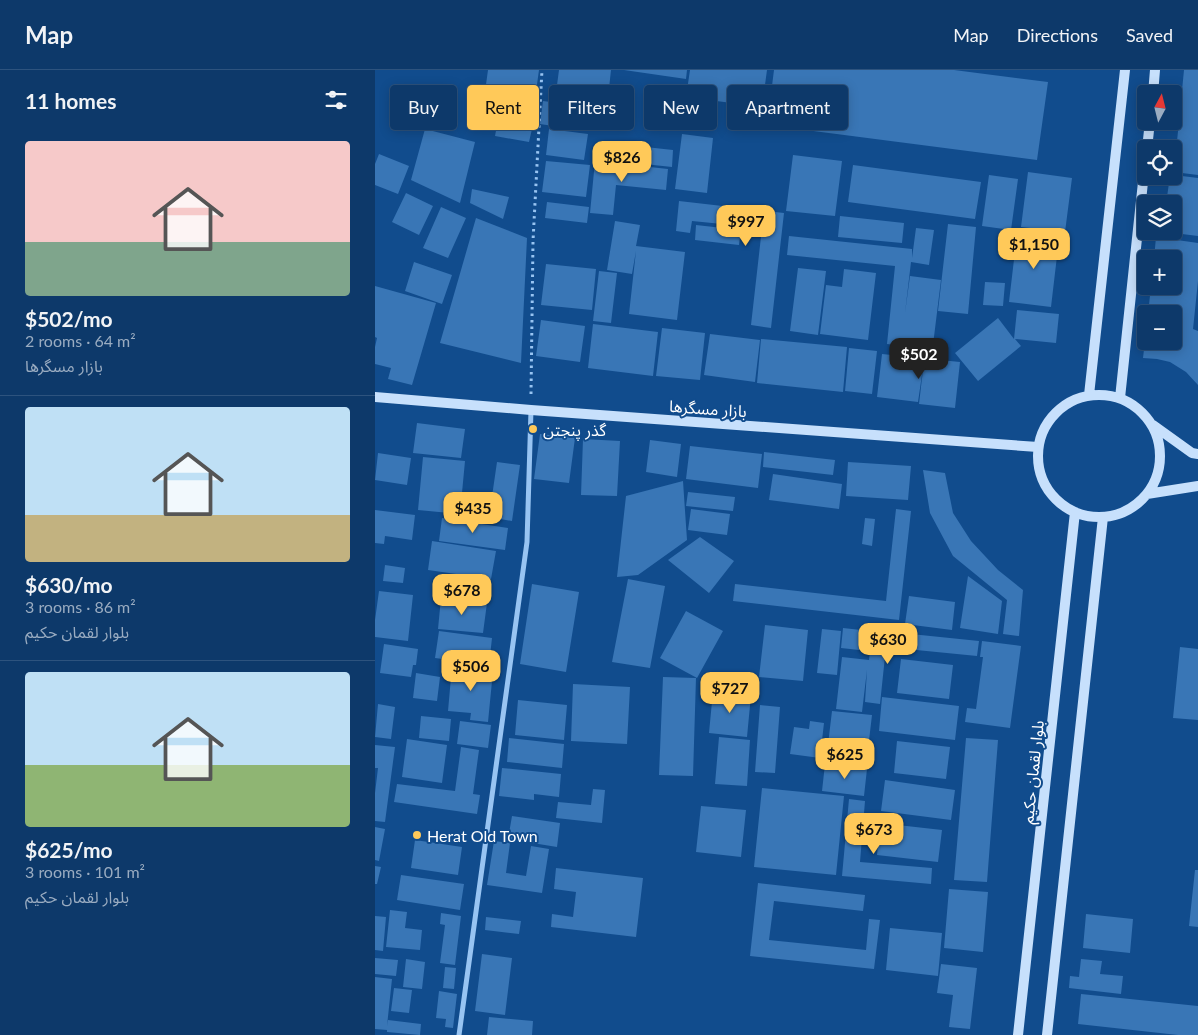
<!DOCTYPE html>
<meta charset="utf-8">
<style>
:root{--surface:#0d396a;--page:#1b4472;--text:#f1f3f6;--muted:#9aacc1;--line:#2d537e;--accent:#ffc959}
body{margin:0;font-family:Lato,"Noto Sans Arabic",sans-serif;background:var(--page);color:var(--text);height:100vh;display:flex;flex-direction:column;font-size:19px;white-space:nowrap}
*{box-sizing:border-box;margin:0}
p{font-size:16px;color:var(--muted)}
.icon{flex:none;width:28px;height:28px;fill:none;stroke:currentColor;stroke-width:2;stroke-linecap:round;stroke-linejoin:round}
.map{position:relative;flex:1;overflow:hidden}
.sheet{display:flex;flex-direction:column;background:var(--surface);width:375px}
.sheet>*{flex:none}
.top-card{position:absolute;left:15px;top:15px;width:475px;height:45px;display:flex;gap:10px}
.needle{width:32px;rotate:7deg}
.tools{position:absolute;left:762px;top:15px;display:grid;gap:10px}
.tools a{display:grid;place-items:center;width:45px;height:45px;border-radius:5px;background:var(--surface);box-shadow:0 2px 12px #0003,0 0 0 1px var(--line);font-size:25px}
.price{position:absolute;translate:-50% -42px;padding:0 11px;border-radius:10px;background:var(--accent);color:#111;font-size:16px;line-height:32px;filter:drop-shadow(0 1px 2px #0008)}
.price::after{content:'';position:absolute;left:50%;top:30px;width:15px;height:11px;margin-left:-8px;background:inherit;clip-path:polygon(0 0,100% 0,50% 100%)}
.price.selected{background:#222;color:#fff}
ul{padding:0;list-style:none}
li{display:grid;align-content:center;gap:10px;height:265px;padding:0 25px}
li+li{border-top:1px solid var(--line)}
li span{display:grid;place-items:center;height:155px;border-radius:5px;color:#555}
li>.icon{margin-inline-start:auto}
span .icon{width:90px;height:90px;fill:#fffc;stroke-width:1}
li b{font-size:21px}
h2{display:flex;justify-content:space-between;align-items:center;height:60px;padding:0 25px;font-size:21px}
.pill{padding:0 18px;border-radius:5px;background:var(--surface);box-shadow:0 2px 12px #0003,0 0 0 1px var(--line);font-size:18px;line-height:45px}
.pill.selected{background:var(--accent);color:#111}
header{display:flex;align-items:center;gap:30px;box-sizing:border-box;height:70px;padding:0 25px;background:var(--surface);border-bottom:1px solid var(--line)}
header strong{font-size:24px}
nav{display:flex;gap:28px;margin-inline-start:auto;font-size:18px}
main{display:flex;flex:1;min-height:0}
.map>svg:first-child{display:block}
.building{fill:#3976b6}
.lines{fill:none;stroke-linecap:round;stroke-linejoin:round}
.path{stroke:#98c4f2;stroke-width:3;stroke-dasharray:2.5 4;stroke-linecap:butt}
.street{stroke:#98c4f2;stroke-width:5}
.secondary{stroke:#c7e0fc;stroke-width:10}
.poi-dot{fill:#ffc959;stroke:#114c8d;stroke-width:2}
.labels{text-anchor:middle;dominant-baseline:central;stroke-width:4;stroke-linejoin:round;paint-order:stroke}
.street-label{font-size:16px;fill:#fff;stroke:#114c8d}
.poi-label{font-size:16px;fill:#fff;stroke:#114c8d;text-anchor:start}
</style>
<header>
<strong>Map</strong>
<nav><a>Map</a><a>Directions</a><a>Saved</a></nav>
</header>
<main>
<section class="sheet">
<h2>11 homes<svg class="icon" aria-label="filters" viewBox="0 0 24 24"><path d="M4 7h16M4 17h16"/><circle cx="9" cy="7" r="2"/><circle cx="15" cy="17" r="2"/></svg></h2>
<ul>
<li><span style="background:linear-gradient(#f6c9c9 65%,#7fa58c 0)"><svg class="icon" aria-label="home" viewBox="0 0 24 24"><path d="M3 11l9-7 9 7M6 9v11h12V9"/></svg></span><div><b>$502/mo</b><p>2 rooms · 64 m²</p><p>بازار مسگرها</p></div></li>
<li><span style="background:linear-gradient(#bfe0f5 70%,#c2b280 0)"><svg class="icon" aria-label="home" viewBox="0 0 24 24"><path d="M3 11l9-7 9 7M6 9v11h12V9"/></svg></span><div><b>$630/mo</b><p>3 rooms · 86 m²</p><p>بلوار لقمان حکیم</p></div></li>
<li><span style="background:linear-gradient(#bfe0f5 60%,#8fb573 0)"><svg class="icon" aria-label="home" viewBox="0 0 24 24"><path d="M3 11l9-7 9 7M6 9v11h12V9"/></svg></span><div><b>$625/mo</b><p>3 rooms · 101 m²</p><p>بلوار لقمان حکیم</p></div></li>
</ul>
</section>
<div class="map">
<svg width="823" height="965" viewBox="0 0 823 965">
<rect width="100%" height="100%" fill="#114c8d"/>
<path class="building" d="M113 0H164L159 36 109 29Z
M184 0H236L232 37 180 30Z
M249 0H312L311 9Z
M315 0H392L387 37 311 27Z
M399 0H579L673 12 662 90 392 55Z
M809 0H823V105L799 102Z
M168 31 214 37 211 61 165 54Z
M30 32 62 38 58 59 26 52Z
M125 39 160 46 154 72 120 66Z
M50 59 100 72 85 133 36 110Z
M174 59 213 64 209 90 171 85Z
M307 64 338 68 332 123 300 119Z
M243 74 298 80 297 97 241 91Z
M4 84 34 96 23 124 0 115V94Z
M418 85 467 91 460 146 411 141Z
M171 91 215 95 211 127 167 122Z
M220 91 293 99 291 120 241 115 238 145 215 143Z
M478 95 606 112 600 149 473 132Z
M653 102 697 108 690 162 646 157Z
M614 105 643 109 636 160 607 156Z
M799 105 823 108V166L799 163V134H791L795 106H799Z
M97 119 134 127 128 149 95 133Z
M31 123 58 136 44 165 17 152Z
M304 131 409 143 396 258 376 255 387 158 317 151 315 163 301 161Z
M172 132 214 137 212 153 170 148Z
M66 137 91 148 73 188 48 178Z
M465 146 529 153 527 173 463 167Z
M101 148 152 168 146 293 65 273Z
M240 151 265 155 261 176 310 182 302 250 254 244 261 181 257 204 232 200Z
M573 154 601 157 593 244 563 241Z
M321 155 366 160 364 175 320 170Z
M541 158 559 160 554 195 536 192 530 243 535 206 566 210 557 283 527 280V276L512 274 520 196 412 185 414 166 537 179V188Z
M642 164 684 169 676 237 634 232Z
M781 167 823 173V211L818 259 823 261V315L811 302 795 292 782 289 768 288 770 271H799V244H773L776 216H799V189H779Z
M39 192 77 205 67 234 30 221Z
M171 194 221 199 217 240 166 235Z
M423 198 451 201 443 265 415 261Z
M469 199 501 203 493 270 445 264 451 215 467 217Z
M224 201 242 203 236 253 218 251Z
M610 212 630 213 628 236 608 235Z
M0 216 61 233 37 315 13 309 16 298 0 294V277L2 268 0 267Z
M642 240 684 244 681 273 640 269 646 276 603 311 580 283 623 248 639 269Z
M166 250 210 256 205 292 161 286Z
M218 254 283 262 278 306 213 298Z
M287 258 330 263 325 310 281 306Z
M335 264 385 270 380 312 329 305Z
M386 269 472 277 468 322 382 313Z
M474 278 502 281 497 324 470 321Z
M507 284 585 292 580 338 544 334 549 291 543 332 502 327Z
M42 353 90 359 86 388 38 383Z
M165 364 200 368 194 413 159 409Z
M208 369 245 371 242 426 206 425Z
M275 370 306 374 302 407 271 402Z
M315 376 387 384 383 418 311 409Z
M389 382 460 390 458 405 388 397Z
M3 383 36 388 32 415 0 410Z
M48 387 90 391 85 444 43 440Z
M122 392 145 395 137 451 114 447Z
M473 392 536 396 533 430 471 426Z
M548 400 570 403 578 443 596 471 623 500 648 520 644 566 628 564 632 530 578 486 555 443Z
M398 404 467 414 464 439 394 430Z
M308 411 312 470 263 505 242 507 251 426Z
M313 422 360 427 358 441 311 436Z
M316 439 355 444 352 465 313 460Z
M521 439 536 441 524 550 358 531 360 514 511 531Z
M0 440 40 445 37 470 10 466 9 474 0 473Z
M67 448 133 458 130 480 64 471Z
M490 448 500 449 497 476 487 474Z
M325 467 359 491 334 523 293 490Z
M57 471 121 481 116 509 53 500Z
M10 495 30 498 28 513 8 511Z
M593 506 627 531 623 564 585 558Z
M253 509 290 516 275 598 237 592Z
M157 514 204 522 191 602 145 594Z
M4 521 38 525 33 571 0 567V550Z
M534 526 580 532 577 560 530 554Z
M66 528 112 533 108 563 63 559Z
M311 541 348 561 322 608 285 588Z
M390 555 433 560 428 611 384 607Z
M468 558 486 560 484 580 466 578Z
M447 559 466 561 462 605 442 603Z
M497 560 604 571 602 586 511 577 505 634 490 632 492 600 487 642 461 639 467 587 494 590Z
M64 561 117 568 114 595 60 588Z
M607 571 646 576 635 658 590 652 592 638 601 639 608 587H605Z
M9 574 43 579 41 595H38L36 607 5 603Z
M805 577 823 579V650L798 648Z
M526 589 578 595 574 629 522 623Z
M77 596 118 601 113 652 95 650 96 643 73 641Z
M41 603 65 607 62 631 38 628Z
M288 607 321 608 318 706 284 705Z
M198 614 255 617 252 674 196 671Z
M338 621 376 625 372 667 334 663Z
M507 627 584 636 580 670 504 661Z
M143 630 192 635 189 670 140 665Z
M3 634 20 637 16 669 0 667Z
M385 635 405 637 400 703 380 702Z
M457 641 497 645 491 696 451 691Z
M46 646 76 649 74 671 44 668Z
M85 651 116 655 113 678 82 674Z
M435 651 449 653 445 688 415 684 419 657 434 659Z
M344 667 375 670 372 716 340 714Z
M134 668 189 674 187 698 132 692Z
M591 668 623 670 612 812 579 810Z
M32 669 72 675 67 713 27 707Z
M522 671 575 677 571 709 519 703Z
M0 675 20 677 10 752 0 751V723L3 698H0Z
M86 677 104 680 98 724 105 725 102 744 19 732 22 714 80 721Z
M450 694 492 699 489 726 447 721Z
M127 698 186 704 184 727 159 724V730L124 726Z
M510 710 580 720 576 750 506 741Z
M387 718 469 726 461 805 379 797Z
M218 719 230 720 227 753 181 748 183 732 216 735Z
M474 729 490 731 485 792 557 798 556 814 467 806Z
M326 736 371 740 366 787 321 782Z
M137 746 185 753 182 777 133 769Z
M505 753 567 760 563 792 502 785Z
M0 757 10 759 4 791 0 790Z
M40 770 87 777 83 805 36 798Z
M119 771 135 773 131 803 151 806 156 776 174 779 167 823 112 815Z
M0 796 6 797 2 814H0Z
M181 798 268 808 261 867 176 857 177 844 198 847 201 822 179 819Z
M820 800H823V857L814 856Z
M26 805 89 814 85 840 22 830Z
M383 813 490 825 488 841 399 831 394 870 491 880 494 849 505 850 499 899 375 886Z
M574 819 613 822 608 882 569 878Z
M15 840 32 842 30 858 47 860 45 880 11 877Z
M66 843 86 846 80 895 65 893 70 855 65 854Z
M711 844 758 849 755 883 708 878Z
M0 846 11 847 8 881 0 880Z
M111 847 146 851 144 864 110 860Z
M515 858 567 863 563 906 511 900Z
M107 884 137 888 130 945 100 941Z
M0 888 23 890 21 906 0 904Z
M31 889 50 892 47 919 28 917Z
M706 889 727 891 725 904 748 906 746 924 694 918 695 906 704 907Z
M566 894 602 898 595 959 574 957 578 925 562 923Z
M70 897 81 898 79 919 68 918Z
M0 907 17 909 12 956 13 950 46 954 45 965 12 962V960L0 959Z
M19 918 37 920 34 943 16 941Z
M64 921 82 924 78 958 70 957 71 949 61 948Z
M706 924 823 936V965H803L703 954Z
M114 947 158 951 157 965H112Z"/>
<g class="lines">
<path class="path" d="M156 324 158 171 167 0"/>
<path class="street" d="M84 965 152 472 156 340"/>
<path class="secondary" d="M778 24 780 0
M772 79 775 51
M714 325 750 0
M663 386a61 61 0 1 1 122 0a61 61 0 1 1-122 0Z
M0 327 156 340 663 377
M745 328 771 84
M778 355 817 383 823 384
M772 424 823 416
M643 965 700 442
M672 965 728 447"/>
</g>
<g class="poi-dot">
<circle cx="158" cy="359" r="5"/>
<circle cx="42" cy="765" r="5"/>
</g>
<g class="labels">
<g class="street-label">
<text transform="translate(333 338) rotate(4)">بازار مسگرها</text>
<text transform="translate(657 702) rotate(-84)">بلوار لقمان حکیم</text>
</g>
<g class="poi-label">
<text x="168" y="359">گذر پنجتن</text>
<text x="52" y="765">Herat Old Town</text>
</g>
</g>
</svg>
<div class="tools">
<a><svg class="needle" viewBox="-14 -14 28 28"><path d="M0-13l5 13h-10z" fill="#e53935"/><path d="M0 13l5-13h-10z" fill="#9aacc1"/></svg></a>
<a><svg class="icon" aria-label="locate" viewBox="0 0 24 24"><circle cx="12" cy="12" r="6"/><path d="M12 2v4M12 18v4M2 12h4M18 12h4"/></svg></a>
<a><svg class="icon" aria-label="layers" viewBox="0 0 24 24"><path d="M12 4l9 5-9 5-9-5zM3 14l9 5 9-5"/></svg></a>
<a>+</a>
<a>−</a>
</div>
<b class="price" style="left:247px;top:113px">$826</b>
<b class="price" style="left:371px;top:177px">$997</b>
<b class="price" style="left:659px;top:200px">$1,150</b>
<b class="price selected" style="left:544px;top:310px">$502</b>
<b class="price" style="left:98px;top:464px">$435</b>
<b class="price" style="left:87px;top:546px">$678</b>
<b class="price" style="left:513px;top:595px">$630</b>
<b class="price" style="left:96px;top:622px">$506</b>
<b class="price" style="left:355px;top:644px">$727</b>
<b class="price" style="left:470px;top:710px">$625</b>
<b class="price" style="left:499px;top:785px">$673</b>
<div class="top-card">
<a class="pill">Buy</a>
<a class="pill selected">Rent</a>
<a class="pill">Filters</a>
<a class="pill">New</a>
<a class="pill">Apartment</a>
</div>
</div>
</main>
